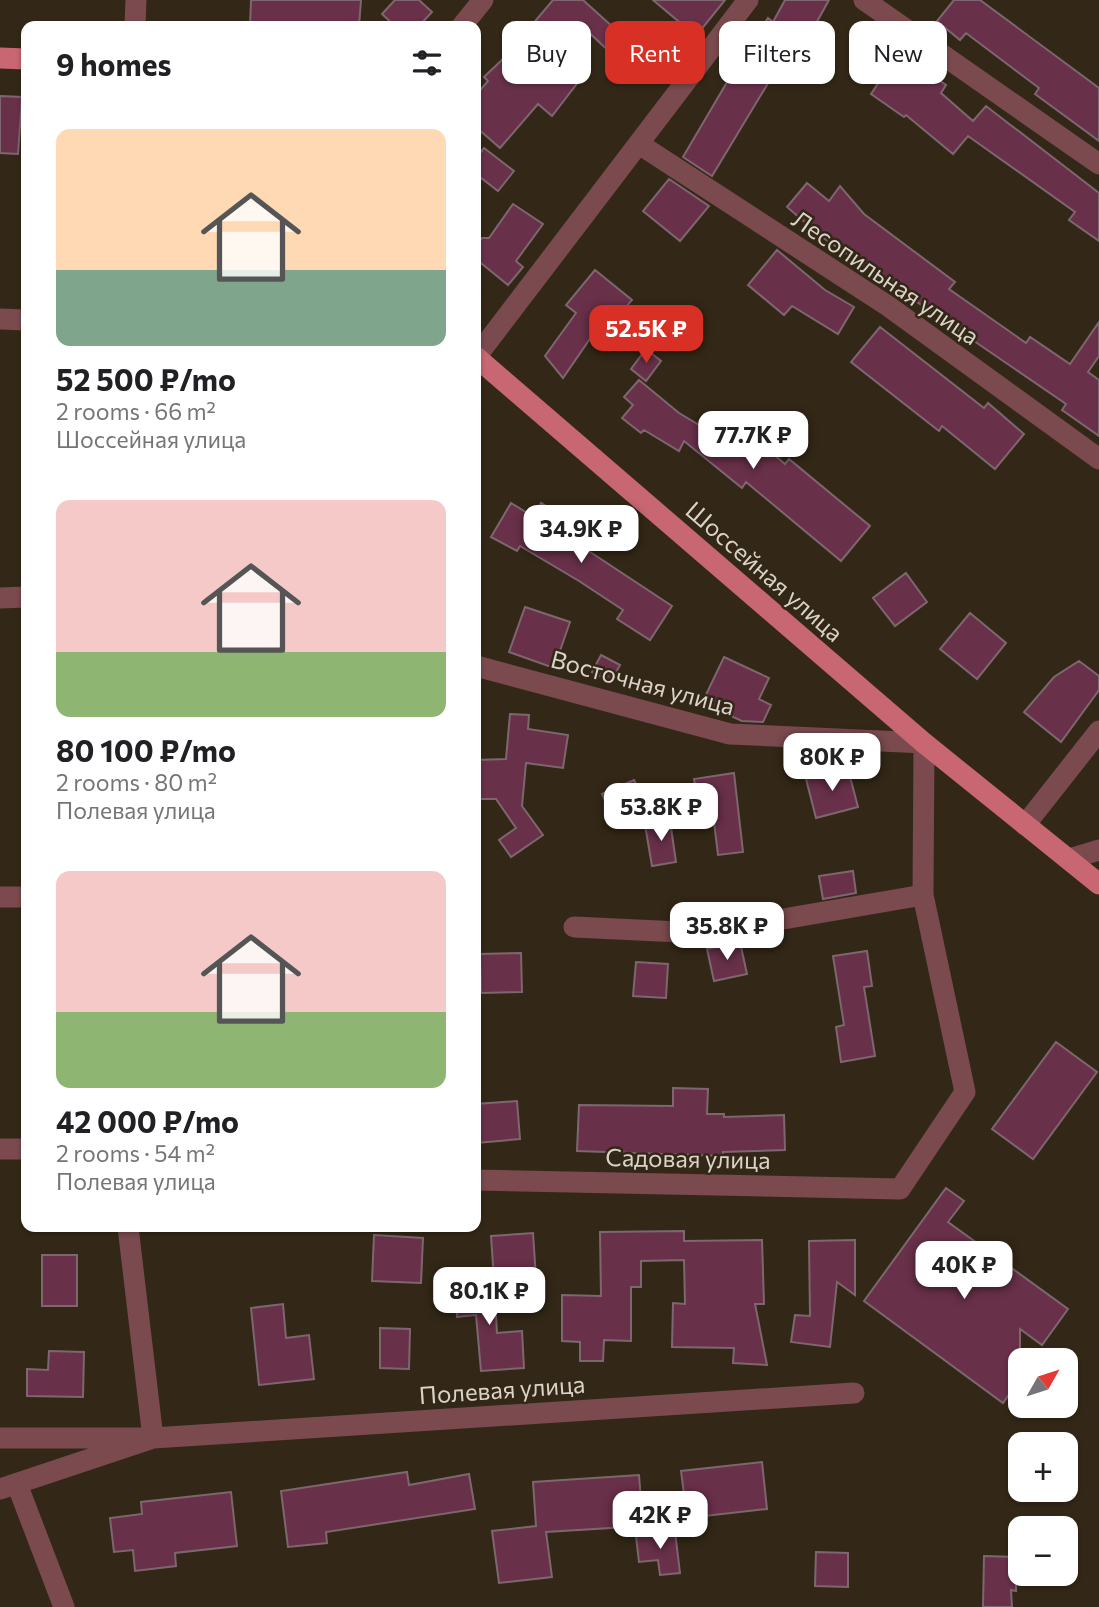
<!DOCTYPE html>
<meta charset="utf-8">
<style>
:root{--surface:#fff;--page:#f2f2f2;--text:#202124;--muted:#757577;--accent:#d93025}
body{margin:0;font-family:Commissioner,sans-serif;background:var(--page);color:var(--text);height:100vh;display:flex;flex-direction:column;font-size:26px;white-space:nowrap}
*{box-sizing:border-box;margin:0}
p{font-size:23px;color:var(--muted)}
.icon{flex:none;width:38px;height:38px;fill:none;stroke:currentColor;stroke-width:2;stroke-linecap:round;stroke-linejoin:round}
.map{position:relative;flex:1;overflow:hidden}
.side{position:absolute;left:21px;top:21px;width:460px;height:1211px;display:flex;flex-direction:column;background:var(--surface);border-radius:14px;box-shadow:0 2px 5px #0004}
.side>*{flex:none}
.banner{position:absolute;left:502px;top:21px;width:492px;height:63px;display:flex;gap:14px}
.needle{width:46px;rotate:51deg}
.fabs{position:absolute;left:1008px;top:1348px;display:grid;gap:14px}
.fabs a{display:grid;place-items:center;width:70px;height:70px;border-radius:14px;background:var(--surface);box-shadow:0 2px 5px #0004;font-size:35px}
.price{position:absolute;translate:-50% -60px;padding:0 16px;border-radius:14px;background:#fff;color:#222;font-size:23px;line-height:46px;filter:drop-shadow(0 2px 4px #0008)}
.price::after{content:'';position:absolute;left:50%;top:42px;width:21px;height:16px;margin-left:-10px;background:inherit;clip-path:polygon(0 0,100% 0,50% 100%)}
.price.current{background:var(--accent);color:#fff}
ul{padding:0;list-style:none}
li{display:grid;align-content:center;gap:14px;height:371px;padding:0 35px}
li span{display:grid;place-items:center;height:217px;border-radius:14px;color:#555}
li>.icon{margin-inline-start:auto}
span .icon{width:126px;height:126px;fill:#fffc;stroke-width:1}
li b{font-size:30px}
h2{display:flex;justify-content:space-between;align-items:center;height:84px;padding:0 35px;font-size:30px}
.pill{padding:0 24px;border-radius:14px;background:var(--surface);box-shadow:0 2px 5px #0004;font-size:24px;line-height:63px}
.pill.current{background:var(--accent);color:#fff}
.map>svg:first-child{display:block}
.building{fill:#683049;stroke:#7e666f;stroke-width:2}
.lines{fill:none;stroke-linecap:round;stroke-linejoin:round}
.minor{stroke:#7a4a4e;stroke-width:21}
.major{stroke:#c86672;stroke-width:21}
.labels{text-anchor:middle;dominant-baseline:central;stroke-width:5;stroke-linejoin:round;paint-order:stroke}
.street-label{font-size:24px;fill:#dad3c8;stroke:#332817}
</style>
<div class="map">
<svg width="1099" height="1607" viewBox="0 0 1099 1607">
<rect width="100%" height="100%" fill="#332817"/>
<path class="building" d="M251 0H361L359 26H250Z
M395 0H419L432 12 419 26H395L382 14Z
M553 0H583L625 38 611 53 584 28 556 62 579 81 552 116 538 104 500 148 476 127V95L488 81 484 77 534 29 531 26Z
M653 0H725L696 36Z
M785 0H829L809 36 803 32 773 75 712 176 683 157 743 55 768 18 773 22Z
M954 0H980L1099 88V141L1035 94 1039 88 966 33 960 40 937 21Z
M899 52 946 85 941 93 973 121 986 106 1099 193V241L1069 220 1075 212 968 136 953 154 906 115 904 117 871 94Z
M0 96 22 97 18 154 0 153Z
M484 148 514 171 498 191 476 174V159Z
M669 179 709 206 680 241 643 211Z
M807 183 829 201 840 186 864 214 955 282 949 289 1026 343 1030 337 1070 364 1099 322V356L1088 372 1099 380V436L1062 410 1066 404 822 237 787 207Z
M513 204 543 224 516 261 523 267 508 285 476 259V245L482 238H489Z
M777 250 825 290 854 307 838 334 792 306 784 315 748 285Z
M595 270 632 300 603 335 596 330 563 378 545 356 576 313 566 305Z
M880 327 984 408 988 403 1024 434 995 469 942 426 939 431 851 362Z
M646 349 661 361 646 381 631 369Z
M639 380 679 413 721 438 735 422 785 464 789 459 870 526 841 561 746 482 742 488 684 441 679 451 644 430 641 433 622 418 633 405 624 397Z
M511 503 534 517 541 503 580 526 572 540 672 606 650 640 617 619 623 610 579 581 520 546 517 551 491 537Z
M906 573 927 602 895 626 873 598Z
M525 607 570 622 554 668 509 652Z
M970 613 1006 643 977 679 940 649Z
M601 655 620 665 611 682 592 672Z
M724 657 769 678 759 699 771 705 763 722 742 721 702 703Z
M1079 661 1099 676V690L1061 742 1024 712 1054 677Z
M510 714 529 715 528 729 568 735 563 768 526 763 522 806 543 835 511 857 499 840 516 828 496 799H476V760L506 759Z
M848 769 858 807 816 818 806 779Z
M734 773 743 852 718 855 713 814 700 816 694 779Z
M634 780 649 813 617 827 602 794Z
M670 821 676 862 652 866 645 825Z
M853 871 856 893 823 899 819 876Z
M740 942 747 974 714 981 707 949Z
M867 951 872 986 864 987 875 1056 841 1062 836 1027 844 1025 833 956Z
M521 953 522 992 481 993 480 954Z
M636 962 668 964 666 998 633 996Z
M1056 1042 1097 1072 1033 1159 992 1129Z
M673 1088 708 1089 707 1114H724V1117L784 1115 785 1150 723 1152V1156L577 1151 579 1105 673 1106Z
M517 1101 520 1139 477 1143 476 1104Z
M946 1188 964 1201 948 1222 1068 1309 1042 1345 1020 1329V1379L1003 1403 864 1301Z
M684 1231V1241L762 1240 764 1304H755L767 1365 733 1363 734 1348 672 1347 673 1303 685 1304 684 1260 641 1261V1287H631V1341L604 1340 603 1361H580V1342L562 1341V1295L601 1296 600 1232Z
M533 1233 536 1278 494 1280 491 1236Z
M374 1235 423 1238 421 1283 372 1281Z
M855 1240V1295L837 1282 830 1347 791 1342 795 1315 810 1316 809 1241Z
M42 1255H77V1306H42Z
M494 1280 497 1333 522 1331 524 1368 481 1371 476 1315 457 1317 455 1283Z
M283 1304 286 1338 309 1335 314 1379 259 1385 251 1308Z
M380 1328 410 1329 409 1369 380 1368Z
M49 1351 84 1352 83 1397 27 1396V1369L48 1370Z
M762 1462 767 1509 687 1518 681 1471Z
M407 1472 409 1485 469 1474 475 1509 326 1532 327 1543 288 1547 281 1491Z
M639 1475 643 1526 546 1532 552 1577 499 1583 492 1531 536 1526 533 1482Z
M231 1492 237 1546 175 1553 176 1566 135 1571 133 1550 114 1552 110 1518 142 1514 141 1502Z
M675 1531 680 1573 660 1575 658 1560 639 1562 636 1536Z
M816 1552 848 1553V1587L815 1586Z
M984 1556 1016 1557V1591L1011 1590 1012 1607H983Z"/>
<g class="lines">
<path class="minor" d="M864 0 1099 164
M135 26 136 0
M462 26 483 0
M639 144 888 306 1099 459
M0 319 26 320
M476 357 748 0
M0 598 26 597
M476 666 730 734 924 743 923 895 965 1092 900 1189 476 1180
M1025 825 1099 731
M1069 859 1099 850
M0 897H26
M574 927 701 933 923 895
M0 1149H26
M0 1438H153L128 1227
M17 1484 64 1607
M0 1489 153 1438 854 1393"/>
<path class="major" d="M0 58 26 59
M476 357 924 743 1099 884"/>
</g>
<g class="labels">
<g class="street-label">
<text transform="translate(886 277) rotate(34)">Лесопильная улица</text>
<text transform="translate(765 571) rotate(41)">Шоссейная улица</text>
<text transform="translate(643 682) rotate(15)">Восточная улица</text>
<text transform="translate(688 1158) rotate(1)">Садовая улица</text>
<text transform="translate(502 1389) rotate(-4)">Полевая улица</text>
</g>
</g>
</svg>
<div class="fabs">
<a><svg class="needle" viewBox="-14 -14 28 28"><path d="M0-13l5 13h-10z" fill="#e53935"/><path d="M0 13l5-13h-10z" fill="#757577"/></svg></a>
<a>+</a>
<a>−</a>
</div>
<b class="price current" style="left:646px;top:365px">52.5K ₽</b>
<b class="price" style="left:753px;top:471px">77.7K ₽</b>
<b class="price" style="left:581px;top:565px">34.9K ₽</b>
<b class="price" style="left:832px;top:793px">80K ₽</b>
<b class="price" style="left:661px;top:843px">53.8K ₽</b>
<b class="price" style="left:727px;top:962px">35.8K ₽</b>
<b class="price" style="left:964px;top:1301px">40K ₽</b>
<b class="price" style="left:489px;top:1327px">80.1K ₽</b>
<b class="price" style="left:660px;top:1551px">42K ₽</b>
<div class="banner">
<a class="pill">Buy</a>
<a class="pill current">Rent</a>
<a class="pill">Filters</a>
<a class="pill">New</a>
</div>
<section class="side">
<h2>9 homes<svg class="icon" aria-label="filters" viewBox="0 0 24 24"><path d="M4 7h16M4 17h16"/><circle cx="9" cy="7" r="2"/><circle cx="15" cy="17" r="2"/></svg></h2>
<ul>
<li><span style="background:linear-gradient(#ffd9b3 65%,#7fa58c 0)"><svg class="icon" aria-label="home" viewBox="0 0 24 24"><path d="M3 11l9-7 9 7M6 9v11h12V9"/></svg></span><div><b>52 500 ₽/mo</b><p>2 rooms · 66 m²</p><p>Шоссейная улица</p></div></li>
<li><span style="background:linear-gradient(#f6c9c9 70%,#8fb573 0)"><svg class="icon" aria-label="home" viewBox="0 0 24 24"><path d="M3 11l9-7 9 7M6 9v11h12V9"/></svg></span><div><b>80 100 ₽/mo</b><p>2 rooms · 80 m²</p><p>Полевая улица</p></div></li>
<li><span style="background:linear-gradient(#f6c9c9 65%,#8fb573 0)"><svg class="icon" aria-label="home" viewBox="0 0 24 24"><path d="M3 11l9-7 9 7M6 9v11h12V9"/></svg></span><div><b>42 000 ₽/mo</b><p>2 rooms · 54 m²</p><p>Полевая улица</p></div></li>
</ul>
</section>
</div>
